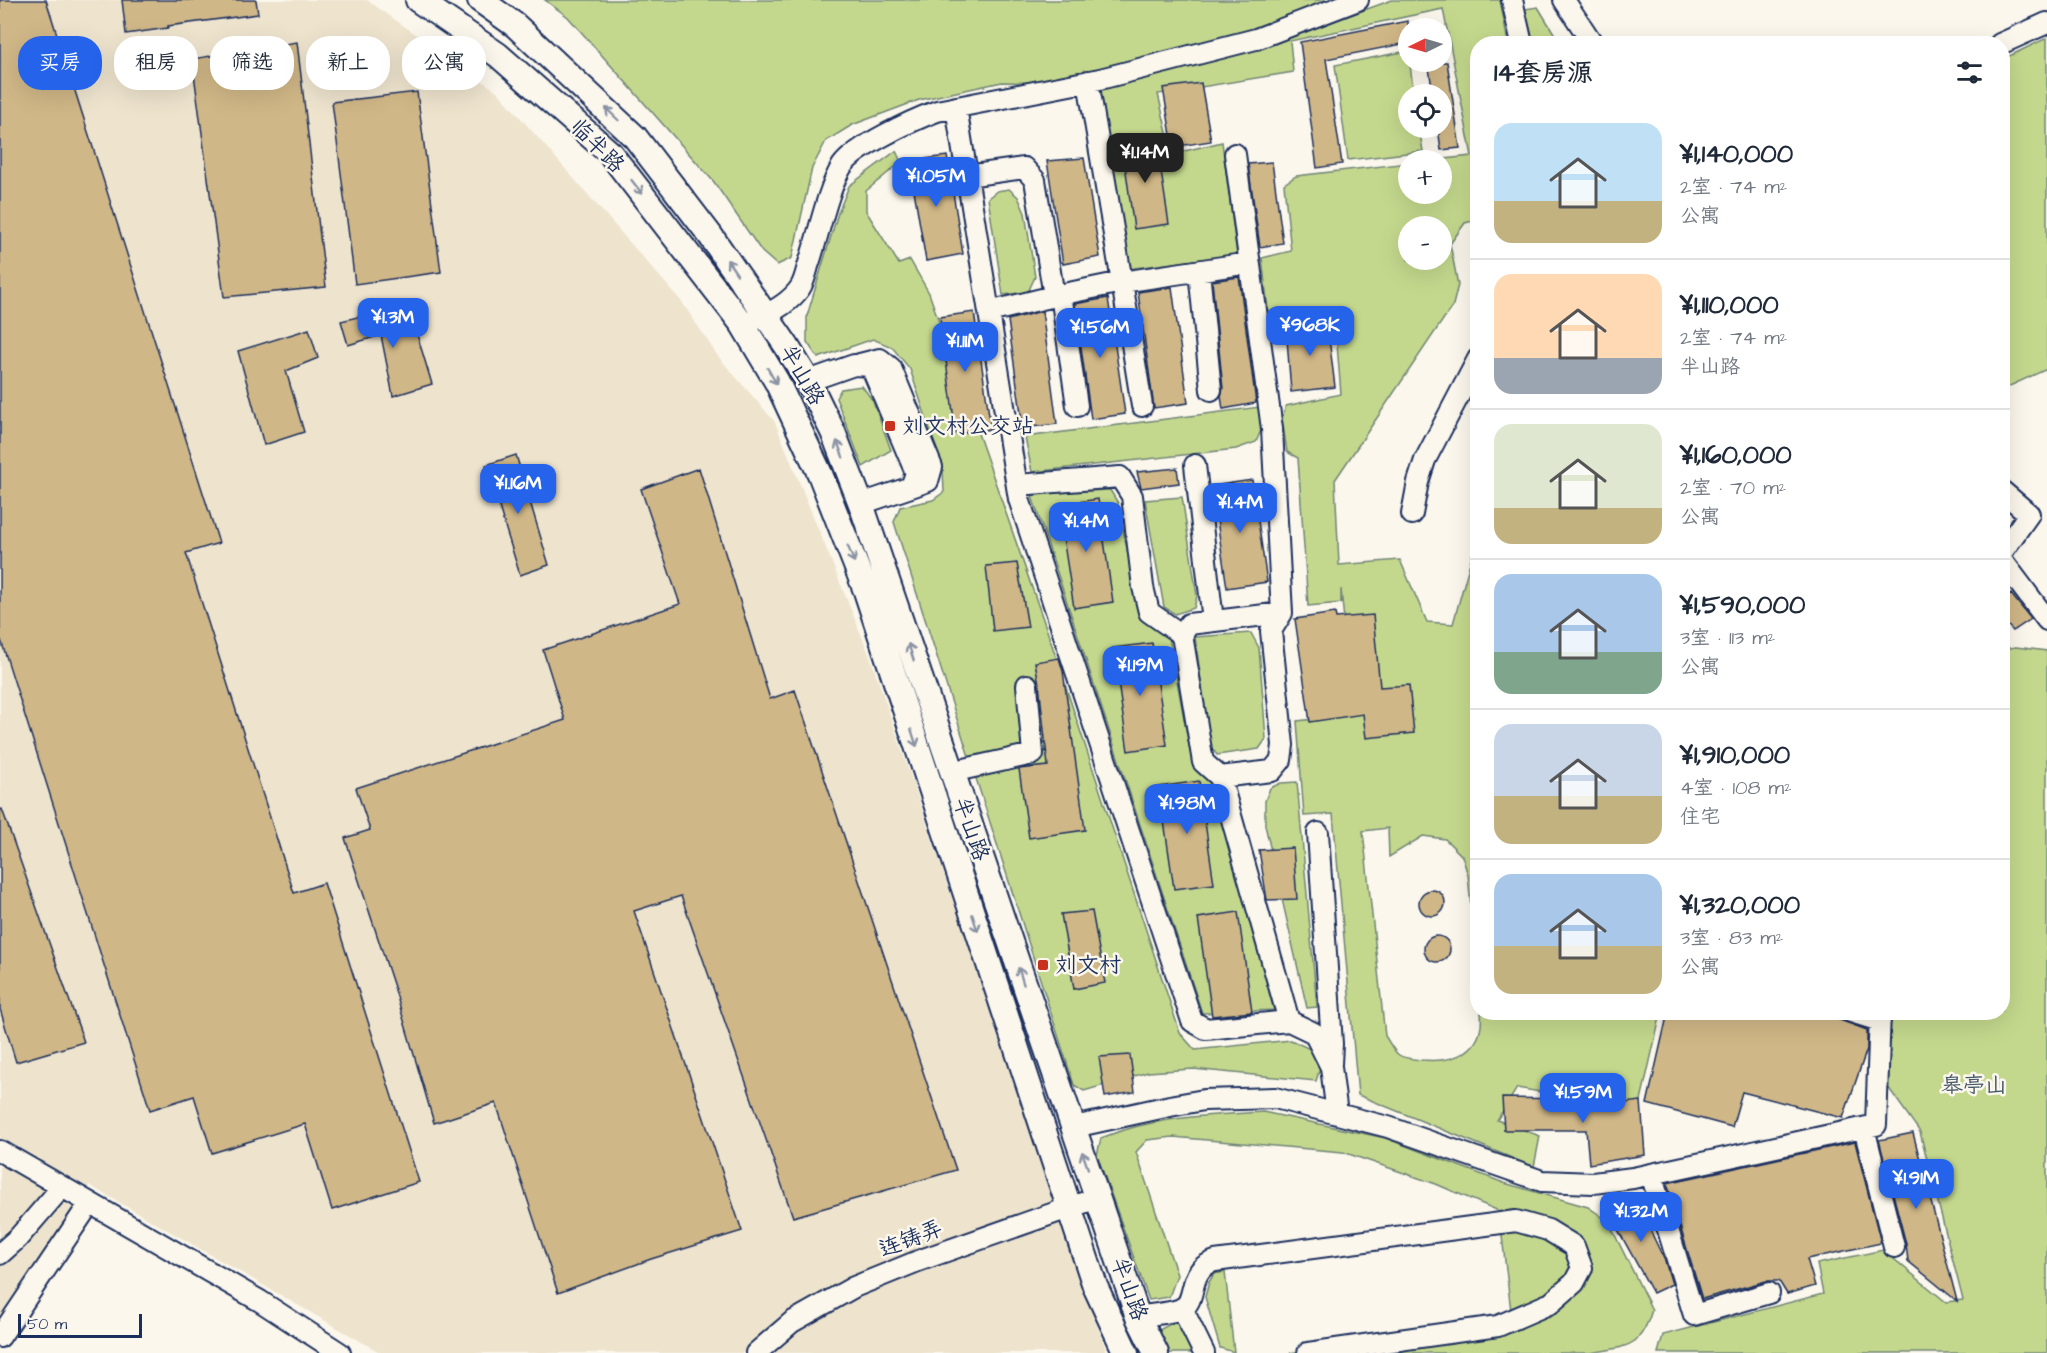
<!DOCTYPE html>
<html lang="zh">
<meta charset="utf-8">
<style>
:root{--surface:#fff;--page:#f6f6f7;--text:#1f2937;--muted:#747a83;--line:#e0e1e3;--accent:#2563eb}
body{margin:0;font-family:"Architects Daughter","LXGW WenKai TC",sans-serif;background:var(--page);color:var(--text);height:100vh;display:flex;flex-direction:column;font-size:22px;white-space:nowrap}
*{box-sizing:border-box;margin:0}
p{font-size:20px;color:var(--muted)}
.icon{flex:none;width:33px;height:33px;fill:none;stroke:currentColor;stroke-width:2;stroke-linecap:round;stroke-linejoin:round}
.map{position:relative;flex:1;overflow:hidden}
.sheet{position:absolute;left:1470px;top:36px;width:540px;height:984px;display:flex;flex-direction:column;background:var(--surface);border-radius:24px;box-shadow:0 6px 24px #0002}
.sheet>*{flex:none}
.hud{position:absolute;left:18px;top:36px;width:570px;height:54px;display:flex;gap:12px}
.needle{width:39px;rotate:265deg}
.fabs{position:absolute;left:1398px;top:18px;display:grid;gap:12px}
.fabs a{display:grid;place-items:center;width:54px;height:54px;border-radius:50%;background:var(--surface);box-shadow:0 6px 24px #0002;font-size:30px}
.scale{position:absolute;left:18px;bottom:15px;width:124px;box-sizing:border-box;padding-left:6px;border:3px solid #1b2f5e;border-top:0;font-size:16px;line-height:21px;white-space:nowrap;color:#1b2f5e;-webkit-text-stroke:4px #fbf7ec;paint-order:stroke}
.price{position:absolute;translate:-50% -51px;padding:0 14px;border-radius:12px;background:var(--accent);color:#fff;font-size:20px;line-height:39px;filter:drop-shadow(0 2px 3px #0008)}
.price::after{content:'';position:absolute;left:50%;top:36px;width:18px;height:14px;margin-left:-9px;background:inherit;clip-path:polygon(0 0,100% 0,50% 100%)}
.price.active{background:#222;color:#fff}
ul{padding:0;list-style:none}
li{display:flex;align-items:center;gap:18px;height:150px;padding:0 24px}
li+li{border-top:2px solid var(--line)}
li span{display:grid;place-items:center;flex:none;width:168px;height:120px;border-radius:18px;color:#555}
li>.icon{margin-inline-start:auto}
span .icon{width:72px;height:72px;fill:#fffc;stroke-width:1}
li b{font-size:26px}
h2{display:flex;justify-content:space-between;align-items:center;height:72px;padding:0 24px;font-size:26px}
.chip{padding:0 21px;border-radius:24px;background:var(--surface);box-shadow:0 6px 24px #0002;font-size:21px;line-height:54px}
.chip.active{background:var(--accent);color:#fff}
.map>svg:first-child{display:block}
.built{fill:#eee4ce}
.green{fill:#c4d88d;stroke:#708476;stroke-width:1.5;fill-rule:evenodd}
.building{fill:#d0b787;stroke:#1b2f5e;stroke-width:1.5}
.lines{fill:none;stroke-linecap:round;stroke-linejoin:round}
.minor-casing{stroke:#1b2f5e;stroke-width:24}
.major-casing{stroke:#1b2f5e;stroke-width:28}
.minor{stroke:#fbf7ec;stroke-width:20}
.major{stroke:#fbf7ec;stroke-width:24}
.oneway{stroke:#8b93a5}
.poi-dot{fill:#c8321e;stroke:#fbf7ec;stroke-width:2}
.labels{text-anchor:middle;dominant-baseline:central;stroke-width:5;stroke-linejoin:round;paint-order:stroke}
.street-label{font-size:22px;fill:#1b2f5e;stroke:#fbf7ec}
.poi-label{font-size:22px;fill:#1b2f5e;stroke:#fbf7ec;text-anchor:start}
.park-label{font-size:22px;fill:#45596a;stroke:#fbf7ec}
</style>
<div class="map">
<svg width="2047" height="1353" viewBox="0 0 2047 1353">
<rect width="100%" height="100%" fill="#fbf7ec"/>
<filter id="ink" filterUnits="userSpaceOnUse"><feTurbulence type="fractalNoise" baseFrequency=".0167" numOctaves="2"/><feDisplacementMap in="SourceGraphic" scale="12" xChannelSelector="R" yChannelSelector="G"/><feConvolveMatrix kernelMatrix="1 2 1 2 8 2 1 2 1" color-interpolation-filters="sRGB"/></filter>
<g filter="url(#ink)">
<path class="built" d="M0 0H367L498 92 682 302 717 355 775 422 871 659 1107 1353H381L89 1185 0 1321Z"/>
<path class="green" d="M545 0H1329L1283 22 1061 83 1002 82 919 100 852 125 826 141 812 168 792 258 777 265 762 252 714 182 568 17Z
M1392 0H1500L1508 43 1478 44 1477 220 1465 223 1450 244 1458 285 1453 305 1335 480 1339 565 1400 560 1427 622 1453 624 1477 537V971L1468 875 1462 856 1445 839 1423 836 1389 857 1388 828 1363 831 1385 1036C1389 1041 1393 1051 1399 1055 1405 1059 1415 1059 1422 1060 1455 1063 1485 1051 1481 1013H1661L1639 1109 1517 1088 1497 1120 1540 1136 1534 1167 1358 1095 1333 814 1304 816 1297 721 1353 715 1341 589V603L1308 606 1298 458 1287 452 1282 418 1286 406 1341 394 1335 319 1270 325 1262 258 1291 251 1284 184 1296 176 1408 163V194H1442V160H1434L1472 156 1443 9 1290 41 1293 72 1158 94 1172 154 1222 142 1237 255 1126 269 1096 89 1259 48ZM1408 226H1442V260H1408Z
M1538 7 1560 43H1534L1524 9Z
M2047 38V369L2003 389V59Z
M1408 51 1414 94H1408V128H1419L1423 151 1348 160 1335 65Z
M896 151 901 162 866 191V211L899 264 910 260 929 293 1051 642 1180 1033 1195 1050 1291 1040 1312 1050 1320 1068 1316 1081 1193 1069 1148 1072 1084 1091 1074 1085 894 522 900 507 933 500 944 492 943 469 910 369 892 347 873 339 818 358 807 342V316L838 213 849 186Z
M1009 189 1018 197 1025 213 1035 277 1028 292 1003 295 988 198 997 191Z
M862 386 873 401 891 450 863 467 836 398 841 389Z
M1260 407 1262 428 1256 442 1236 449 1032 472 1025 437Z
M1110 490 1118 503 1140 616 1169 638 1193 767 1211 783 1274 1010 1202 1013 1032 496 1045 493Z
M1182 497 1197 596 1194 608 1175 614 1164 607 1145 500Z
M1251 633 1259 648 1266 739 1259 749 1217 755 1210 746 1195 637Z
M2016 647 2047 651V1353H1658L1663 1335 1823 1294 1817 1264 1883 1250 1946 1302 1963 1300 1920 1132 1888 1087V1013L2002 1012 2003 649Z
M1297 782 1317 1007 1307 1008 1265 825V801L1270 788 1281 783Z
M1263 1112 1385 1138 1504 1183 1588 1207 1608 1221 1652 1310C1640 1349 1628 1346 1591 1353H1290L1492 1320 1511 1311 1499 1211 1436 1184 1343 1152 1173 1137 1147 1140 1136 1152 1177 1275 1169 1297 1149 1300 1097 1155 1101 1138C1153 1117 1208 1115 1263 1112Z
M1225 1272 1234 1352 1220 1348 1205 1297 1209 1282 1214 1274Z
M1178 1320 1196 1353H1164L1157 1331Z"/>
<path class="building" d="M0 0H46L219 543 186 553 294 893 324 883 419 1182 332 1210 305 1124 212 1153 194 1096 150 1110 0 637Z
M122 0H256L258 14 168 26V28L126 34Z
M1408 21V43L1326 59 1342 164 1317 168 1300 42Z
M297 42 326 287 224 297 192 59Z
M1428 62H1447L1460 148 1441 150 1438 128H1442V94H1433Z
M1201 83 1211 141 1173 147 1163 88Z
M417 92 441 272 355 284 332 102Z
M1156 138 1169 224 1134 229 1122 143Z
M947 156 963 254 926 261 909 161Z
M1084 158 1100 257 1063 264 1047 161Z
M1272 162 1283 243 1260 247 1248 164Z
M1239 277 1256 403 1223 409 1221 396 1223 389 1212 281Z
M1172 287 1188 403 1154 408 1138 292Z
M1108 298 1125 414 1091 419 1075 304Z
M386 310 393 323 412 318 432 384 393 396 381 335 348 345 341 321Z
M1042 311 1057 424 1023 428 1008 320Z
M974 312 991 429 956 434 940 317Z
M1327 322 1335 387 1291 392 1286 326Z
M309 329 318 358 286 371 304 432 264 445 238 351Z
M516 455 549 565 520 575 486 465Z
M699 468 770 699 795 690 956 1170 793 1217 681 896 634 911 742 1231 651 1259 558 1293 496 1103 434 1123 395 990 345 838 370 830 356 788 565 720 543 650 680 604 641 489Z
M1177 468 1179 483 1141 488 1137 472Z
M1252 480 1267 582 1227 588 1212 486Z
M1098 499 1113 602 1074 608 1058 505Z
M1017 563 1028 627 993 631 986 566Z
M2011 594 2031 619 2013 631 2002 619V601Z
M1335 613 1336 618 1373 615 1380 687 1409 685 1414 733 1366 738 1363 714 1310 722 1295 619Z
M1152 643 1167 745 1128 751 1113 648Z
M1059 658 1063 671 1085 830 1029 838 1019 769 1048 766 1039 684 1035 662Z
M1199 781 1214 884 1174 889 1159 787Z
M2 809 84 1042 16 1062 0 1009V810Z
M1293 848 1297 899 1267 900 1259 850Z
M1419 903a13 13 0 1 1 26 0a13 13 0 1 1-26 0Z
M1092 911 1105 983 1074 989 1061 914Z
M1238 912 1252 1012 1212 1016 1198 918Z
M1424 949a13 13 0 1 1 26 0a13 13 0 1 1-26 0Z
M1668 1012H1818L1867 1030V1049L1843 1118 1742 1092 1732 1127 1647 1104Z
M1130 1055 1135 1092 1105 1097 1099 1057Z
M1502 1098 1578 1099V1108L1641 1101 1645 1155 1589 1164 1586 1130H1504Z
M1913 1133 1957 1301 1908 1261 1906 1244 1879 1140Z
M1855 1142 1881 1243 1807 1259 1815 1286 1787 1294 1779 1281H1766L1702 1299 1667 1183Z
M1633 1195 1665 1261 1672 1284 1653 1293 1606 1208Z"/>
<g class="lines">
<defs>
<path id="minor" d="M1512 0 1522 44
M1564 0 1593 44
M2000 44 2047 23
M956 107 1019 499 1192 1021 1206 1029 1289 1021
M967 176 1024 168 1035 180 1054 296 989 312
M1199 271 1211 390
M1061 294 1077 406
M1054 296 1122 282 1088 81
M752 321C769 314 789 304 800 288 804 282 806 273 808 266 818 238 827 190 842 166 856 146 913 120 937 111L1100 79 1256 39 1358 0
M860 364 880 359 891 368 932 467 928 481 911 487
M808 381 854 365 871 366 916 473 911 487 861 504
M1142 406 1122 282 1249 263
M1195 465 1213 621
M1017 485 1120 477 1132 496 1143 587 1149 612 1182 635
M2002 491 2029 514 2002 552
M1412 514 1418 482 1425 460 1478 359
M2002 560 2047 620
M1282 613 1189 624 1182 635 1203 762 1220 777 1289 1021 1314 1033 1331 1067 1337 1114
M951 772 1033 754 1027 685
M1220 777 1272 771 1281 760 1283 745 1271 631 1282 613 1272 429 1235 154
M1318 833 1332 1044 1331 1064
M1851 1012 1880 1021
M1074 1127 1170 1106 1204 1100 1275 1098 1388 1127 1542 1181 1593 1183 1633 1178 1876 1125 1880 1012
M1864 1128 1894 1247
M0 1151 260 1301 340 1353
M1651 1174 1694 1315 1769 1293
M0 1254 18 1238 62 1187
M1182 1308 1204 1353
M1138 1317C1151 1314 1168 1314 1181 1309 1199 1301 1185 1270 1215 1261L1516 1221 1548 1230 1574 1246 1582 1268 1574 1283 1551 1303 1498 1326 1308 1353
M0 1337 90 1203
M756 1353 792 1322 854 1287 918 1261 1097 1198"/>
<path id="major" d="M418 0 498 55 610 153 743 325 777 382 820 474 866 591 1095 1286 1126 1353
M480 0 515 25 635 137 710 235 786 345 808 381 833 432 861 504 1138 1317 1156 1353"/>
</defs>
<use href="#minor" class="minor-casing"/>
<use href="#major" class="major-casing"/>
<use href="#minor" class="minor"/>
<use href="#major" class="major"/>
</g>
<defs><path id="oneway-shaft" d="M-6 0H5M1.5-3L5.5 0L1.5 3" fill="none" stroke-width="1.6" stroke-linecap="round" stroke-linejoin="round" transform="scale(1.5)"/></defs>
<g class="oneway">
<use href="#oneway-shaft" transform="translate(612 114) rotate(-136)"/>
<use href="#oneway-shaft" transform="translate(637 187) rotate(52)"/>
<use href="#oneway-shaft" transform="translate(732 267) rotate(-124)"/>
<use href="#oneway-shaft" transform="translate(772 376) rotate(60)"/>
<use href="#oneway-shaft" transform="translate(840 449) rotate(-111)"/>
<use href="#oneway-shaft" transform="translate(851 554) rotate(68)"/>
<use href="#oneway-shaft" transform="translate(911 652) rotate(-108)"/>
<use href="#oneway-shaft" transform="translate(914 738) rotate(72)"/>
<use href="#oneway-shaft" transform="translate(975 923) rotate(72)"/>
<use href="#oneway-shaft" transform="translate(1021 976) rotate(-107)"/>
<use href="#oneway-shaft" transform="translate(1085 1160) rotate(-109)"/>
</g>
</g>
<g class="poi-dot">
<rect x="884" y="420" width="12" height="12" rx="3"/>
<rect x="1037" y="959" width="12" height="12" rx="3"/>
</g>
<g class="labels">
<g class="street-label">
<text transform="translate(597 146) rotate(45)">临半路</text>
<text transform="translate(802 375) rotate(60)">半山路</text>
<text transform="translate(971 829) rotate(71)">半山路</text>
<text transform="translate(911 1239) rotate(-21)">连铸弄</text>
<text transform="translate(1129 1289) rotate(70)">半山路</text>
</g>
<g class="poi-label">
<text x="902" y="426">刘文村公交站</text>
<text x="1055" y="965">刘文村</text>
</g>
<g class="park-label">
<text x="1974" y="1085">皋亭山</text>
</g>
</g>
</svg>
<div class="fabs">
<a><svg class="needle" viewBox="-14 -14 28 28"><path d="M0-13l5 13h-10z" fill="#e53935"/><path d="M0 13l5-13h-10z" fill="#747a83"/></svg></a>
<a><svg class="icon" aria-label="locate" viewBox="0 0 24 24"><circle cx="12" cy="12" r="6"/><path d="M12 2v4M12 18v4M2 12h4M18 12h4"/></svg></a>
<a>+</a>
<a>−</a>
</div>
<div class="scale">50 m</div>
<b class="price active" style="left:1145px;top:184px">¥1.14M</b>
<b class="price" style="left:936px;top:208px">¥1.05M</b>
<b class="price" style="left:393px;top:349px">¥1.3M</b>
<b class="price" style="left:1310px;top:357px">¥968K</b>
<b class="price" style="left:1100px;top:359px">¥1.56M</b>
<b class="price" style="left:965px;top:373px">¥1.11M</b>
<b class="price" style="left:518px;top:515px">¥1.16M</b>
<b class="price" style="left:1240px;top:534px">¥1.4M</b>
<b class="price" style="left:1086px;top:553px">¥1.4M</b>
<b class="price" style="left:1140px;top:697px">¥1.19M</b>
<b class="price" style="left:1187px;top:835px">¥1.98M</b>
<b class="price" style="left:1583px;top:1124px">¥1.59M</b>
<b class="price" style="left:1916px;top:1210px">¥1.91M</b>
<b class="price" style="left:1641px;top:1243px">¥1.32M</b>
<div class="hud">
<a class="chip active">买房</a>
<a class="chip">租房</a>
<a class="chip">筛选</a>
<a class="chip">新上</a>
<a class="chip">公寓</a>
</div>
<section class="sheet">
<h2>14套房源<svg class="icon" aria-label="filters" viewBox="0 0 24 24"><path d="M4 7h16M4 17h16"/><circle cx="9" cy="7" r="2"/><circle cx="15" cy="17" r="2"/></svg></h2>
<ul>
<li><span style="background:linear-gradient(#bfe0f5 65%,#c2b280 0)"><svg class="icon" aria-label="home" viewBox="0 0 24 24"><path d="M3 11l9-7 9 7M6 9v11h12V9"/></svg></span><div><b>¥1,140,000</b><p>2室 · 74 m²</p><p>公寓</p></div></li>
<li><span style="background:linear-gradient(#ffd9b3 70%,#9aa5b1 0)"><svg class="icon" aria-label="home" viewBox="0 0 24 24"><path d="M3 11l9-7 9 7M6 9v11h12V9"/></svg></span><div><b>¥1,110,000</b><p>2室 · 74 m²</p><p>半山路</p></div></li>
<li><span style="background:linear-gradient(#dfe7d0 70%,#c2b280 0)"><svg class="icon" aria-label="home" viewBox="0 0 24 24"><path d="M3 11l9-7 9 7M6 9v11h12V9"/></svg></span><div><b>¥1,160,000</b><p>2室 · 70 m²</p><p>公寓</p></div></li>
<li><span style="background:linear-gradient(#a9c7e8 65%,#7fa58c 0)"><svg class="icon" aria-label="home" viewBox="0 0 24 24"><path d="M3 11l9-7 9 7M6 9v11h12V9"/></svg></span><div><b>¥1,590,000</b><p>3室 · 113 m²</p><p>公寓</p></div></li>
<li><span style="background:linear-gradient(#c9d6e8 60%,#c2b280 0)"><svg class="icon" aria-label="home" viewBox="0 0 24 24"><path d="M3 11l9-7 9 7M6 9v11h12V9"/></svg></span><div><b>¥1,910,000</b><p>4室 · 108 m²</p><p>住宅</p></div></li>
<li><span style="background:linear-gradient(#a9c7e8 60%,#c2b280 0)"><svg class="icon" aria-label="home" viewBox="0 0 24 24"><path d="M3 11l9-7 9 7M6 9v11h12V9"/></svg></span><div><b>¥1,320,000</b><p>3室 · 83 m²</p><p>公寓</p></div></li>
</ul>
</section>
</div>
